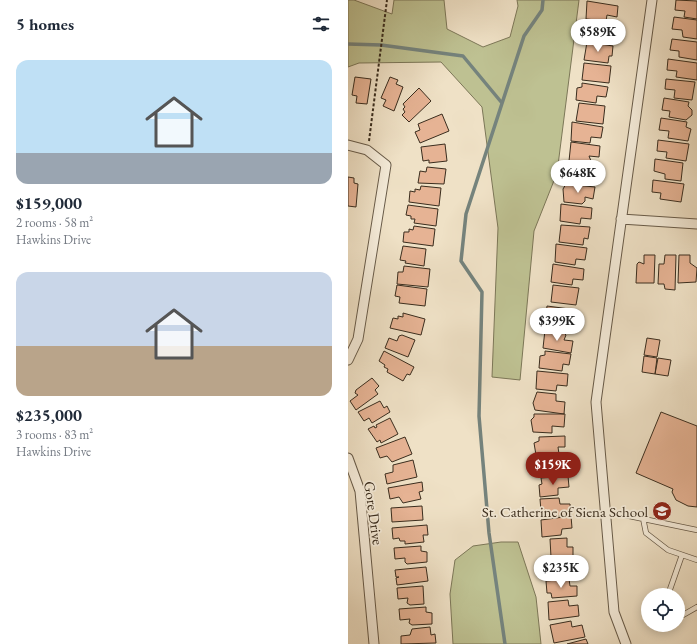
<!DOCTYPE html>
<meta charset="utf-8">
<style>
:root{--surface:#fff;--page:#f2f2f3;--text:#1f2937;--muted:#747a83;--accent:#8f2418}
body{margin:0;font-family:"EB Garamond",serif;background:var(--page);color:var(--text);height:100vh;display:flex;flex-direction:column;font-size:15px;white-space:nowrap}
*{box-sizing:border-box;margin:0}
p{font-size:13px;color:var(--muted)}
.icon{flex:none;width:22px;height:22px;fill:none;stroke:currentColor;stroke-width:2;stroke-linecap:round;stroke-linejoin:round}
.map{position:relative;flex:1;overflow:hidden}
.sheet{display:flex;flex-direction:column;background:var(--surface);width:348px}
.sheet>*{flex:none}
.buttons{position:absolute;left:293px;top:588px;display:grid;gap:8px}
.buttons a{display:grid;place-items:center;width:44px;height:44px;border-radius:50%;background:var(--surface);box-shadow:0 2px 10px #0003;font-size:20px}
.price{position:absolute;translate:-50% -34px;padding:0 9px;border-radius:14px;background:#fff;color:#222;font-size:13px;line-height:26px;filter:drop-shadow(0 1px 2px #0008)}
.price::after{content:'';position:absolute;left:50%;top:24px;width:12px;height:9px;margin-left:-6px;background:inherit;clip-path:polygon(0 0,100% 0,50% 100%)}
.price.on{background:var(--accent);color:#fff}
ul{padding:0;list-style:none}
li{display:grid;align-content:center;gap:8px;height:212px;padding:0 16px}
li span{display:grid;place-items:center;height:124px;border-radius:12px;color:#555}
li>.icon{margin-inline-start:auto}
span .icon{width:72px;height:72px;fill:#fffc;stroke-width:1}
li b{font-size:17px}
h2{display:flex;justify-content:space-between;align-items:center;height:48px;padding:0 16px;font-size:17px}
main{display:flex;flex:1;min-height:0}
.map>svg:first-child{display:block}
.green{fill:#bec192;stroke:#7c7758}
.lines{fill:none;stroke-linecap:round;stroke-linejoin:round}
.stream{stroke:#75837d;stroke-width:3.5}
.building{fill:#e6b394;stroke:#3a2d1e}
.lane-casing{stroke:#675a48;stroke-width:6}
.street-casing{stroke:#675a48;stroke-width:11}
.path{stroke:#3a2d1e;stroke-width:2;stroke-dasharray:3 2;stroke-linecap:butt}
.lane{stroke:#f5ecda;stroke-width:4.5}
.street{stroke:#f5ecda;stroke-width:9}
.labels{text-anchor:middle;dominant-baseline:central;stroke-width:3.5;stroke-linejoin:round;paint-order:stroke}
.poi-label{font-size:15px;fill:#3a2d1e;stroke:#f5ecda;text-anchor:end}
.street-label{font-size:15px;fill:#3a2d1e;stroke:#f5ecda}
</style>
<main>
<section class="sheet">
<h2>5 homes<svg class="icon" aria-label="filters" viewBox="0 0 24 24"><path d="M4 7h16M4 17h16"/><circle cx="9" cy="7" r="2"/><circle cx="15" cy="17" r="2"/></svg></h2>
<ul>
<li><span style="background:linear-gradient(#bfe0f5 75%,#9aa5b1 0)"><svg class="icon" aria-label="home" viewBox="0 0 24 24"><path d="M3 11l9-7 9 7M6 9v11h12V9"/></svg></span><div><b>$159,000</b><p>2 rooms · 58 m²</p><p>Hawkins Drive</p></div></li>
<li><span style="background:linear-gradient(#c9d6e8 60%,#b9a48a 0)"><svg class="icon" aria-label="home" viewBox="0 0 24 24"><path d="M3 11l9-7 9 7M6 9v11h12V9"/></svg></span><div><b>$235,000</b><p>3 rooms · 83 m²</p><p>Hawkins Drive</p></div></li>
</ul>
</section>
<div class="map">
<svg width="349" height="644" viewBox="0 0 349 644">
<rect width="100%" height="100%" fill="#efe1c6"/>
<filter id="stains"><feTurbulence type="fractalNoise" baseFrequency=".005" numOctaves="4"/><feColorMatrix values="0 0 0 0 .2 0 0 0 0 .09 0 0 0 0 .02 0 0 0 .5 -.17"/></filter>
<radialGradient id="worn" r=".72"><stop offset=".6" stop-color="#630" stop-opacity="0"/><stop offset="1" stop-color="#630" stop-opacity=".3"/></radialGradient>
<path class="green" d="M0 0H6L44 14 46 0H96L99 29 135 47 162 37 170 6 169 0H231L209 173 186 231 172 380 144 377 150 228 134 107 93 62 11 63 0 67Z
M153 542H170L188 597 193 644H105L102 594 107 560 125 546Z"/>
<g class="lines">
<path class="stream" d="M0 44 33 45 115 56 154 103
M157 644 141 533 131 416 134 292 113 261 118 214 176 36 194 10 195 0"/>
</g>
<path class="building" d="M328 0 349 1V19L336 17 337 11 327 10Z
M239 1 270 6 269 17 259 15 258 21 238 19Z
M326 17 349 20V39L335 37 334 30 324 29Z
M241 22 267 25 266 37 256 36 254 42 238 40Z
M324 39 349 42V60L331 57V51L322 50Z
M239 42 265 46 264 56H261L260 63 236 60Z
M320 59 349 63V80L328 77 329 71 319 70Z
M236 63 263 66 261 83 234 80Z
M7 77 23 79 19 104 8 103 9 96 4 95Z
M42 77 50 80 48 84 55 87 46 111 35 106 38 100 33 98Z
M318 79 347 82 344 100 326 98 327 90 317 89Z
M234 83 260 87 258 97 249 96 248 103 228 100 229 88 234 87Z
M71 88 83 101 61 122 54 115 57 112 55 109 57 107 55 104Z
M316 98 341 102 340 106 344 110V115L338 120 321 117 322 111 314 110Z
M231 103 257 106 255 124 228 121Z
M94 114 101 131 72 143 67 132 72 130 70 124Z
M313 118 339 122 338 127 343 129 340 141 320 138 321 131 311 130Z
M224 122 255 127 253 138 243 137 242 143 223 141Z
M310 140 341 144 338 161 318 158 319 152 309 151Z
M223 142 252 146 251 157 241 156 243 161 240 164 221 161Z
M97 144 99 161 81 163V160L75 161 73 147Z
M307 159 335 163 333 181 317 179V174L306 171Z
M221 164 250 167 248 178 243 177 242 185 219 182Z
M79 167 98 169 96 184 70 183 72 171 78 172Z
M0 177 6 178V183L10 184 8 207 0 206Z
M305 180 336 184 333 202 312 199 313 193 304 192Z
M218 184 247 187 245 199 237 197V201L234 204 216 202 215 189Z
M73 186 93 188 91 206 61 202 62 191 67 192V189L72 190Z
M213 204 244 208 243 219 233 218 232 224 212 221Z
M60 205 90 209 88 226 66 223 67 219H63V216L58 215Z
M213 225 242 227 240 239 236 238 235 245 211 242Z
M66 226 87 229 85 246 55 242 56 232H61V229L65 230Z
M208 244 239 248 237 260 228 259 227 265 207 262Z
M55 246 78 249 76 266 57 263 58 261 52 260Z
M296 255H307L306 283H288L289 264 291 262 296 264Z
M317 255H328L327 290 317 289 316 284H310L311 264H316Z
M331 255H342V263L349 268 348 282 330 283Z
M205 264 236 269 235 280 225 279 224 285 203 282Z
M56 266 82 269 80 287 49 284 50 272H55Z
M49 285 79 289 77 306 51 303 52 297 47 296Z
M205 285 231 288 228 305 203 302Z
M199 306 229 310 228 321 218 319V326L197 323 198 321 192 320 193 315 198 316Z
M55 313 77 319 73 335 42 328 45 318 50 319V316L55 317Z
M197 330 216 333 218 335 216 340 225 341 223 353 195 348Z
M54 335 67 340 60 357 37 348 41 338 49 341 51 336Z
M299 338 312 340 309 357 296 355Z
M36 351 66 367 62 375 59 374 55 381 39 372 40 369 36 367 37 365 31 361Z
M197 351 223 354 221 365 215 364 214 371 191 368 192 356 197 355Z
M296 356 309 358 307 374 294 372Z
M310 358 323 360 320 376 307 374Z
M189 371 220 374 219 386 209 385 208 391 188 389Z
M24 378 31 386 27 390 30 394 8 410 2 401 10 395 7 393 8 390Z
M189 392 208 394V401L217 402 216 414 187 410 185 403Z
M32 401 36 408 39 406 42 412 24 423 21 418 16 421 10 412Z
M313 412 349 426V507L340 506 328 500 324 492 325 489 288 473Z
M186 414H217L216 427 204 426V433L185 432 183 420 186 417Z
M42 418 50 434 33 443 32 440 29 442 20 429 26 426 27 428 29 427 28 425Z
M217 436V447H210L211 454 188 455 186 443 191 441V437Z
M57 437 64 454 44 462 39 456 32 458 28 448Z
M213 457 214 464H219L220 475 191 476 189 459Z
M65 460 69 477 39 484 37 474 45 472V465Z
M220 476 221 487 210 488V495L192 497 191 485 194 484 193 478Z
M74 482 75 491 71 492 73 499 55 503 51 497 42 499 40 488Z
M211 498 212 504H222L223 515 197 517 196 511H193L192 499Z
M74 506 75 520 44 522 43 508Z
M223 516 224 528 214 529 213 535 194 537 193 520Z
M79 525 80 535H75L76 542 57 544V541H52L51 538 45 539 44 528Z
M219 538V547H225V556L203 557 202 539Z
M73 546V551L79 552V562L59 564 57 562V558L47 559 46 548Z
M227 557V569H221L222 577 198 578 197 566H201L200 560Z
M78 567 80 581 49 585 48 578 51 577H48L47 570Z
M221 579 222 586H229V596L204 598 203 593H199L198 581Z
M75 586 76 604 62 605 59 603 60 598 50 599 49 588Z
M220 600 221 606 230 605 231 616 201 620 200 602Z
M78 607V612L84 613V624L64 625 61 623 62 619 52 620 51 609Z
M223 621 224 627 234 625 237 637 206 643 202 625Z
M82 627 83 635 87 634 88 643 53 644V636L62 635 64 629Z
M238 639 240 644H219Z"/>
<g class="lines">
<defs>
<path id="lane" d="M257 511 349 530
M295 518 298 533 320 550 349 560
M320 595 334 555
M330 613 335 615 349 607"/>
<path id="street" d="M0 145 19 150 38 165 10 339 0 360
M273 219 349 224
M0 458 12 491 26 644
M278 644 266 612 248 402 304 0"/>
</defs>
<use href="#lane" class="lane-casing"/>
<use href="#street" class="street-casing"/>
<path class="path" d="M21 141 39 0"/>
<use href="#lane" class="lane"/>
<use href="#street" class="street"/>
</g>
<defs>
<symbol id="school-disc" viewBox="-11 -11 22 22"><circle r="9.5" fill="#8f2418" stroke="#f5ecda"/><path d="M0-5L7-2L0 1L-7-2ZM-4 1L0 2.5L4 1V4Q0 6-4 4Z" fill="#fff"/></symbol>
</defs>
<g fill-rule="evenodd">
<use href="#school-disc" x="303" y="500" width="22" height="22"/>
</g>
<g class="labels">
<g class="poi-label">
<text x="300" y="511">St. Catherine of Siena School</text>
</g>
<g class="street-label">
<text transform="translate(26 513) rotate(82)">Gore Drive</text>
</g>
</g>
<rect width="100%" height="100%" filter="url(#stains)"/>
<rect width="100%" height="100%" fill="url(#worn)"/>
</svg>
<div class="buttons">
<a><svg class="icon" aria-label="locate" viewBox="0 0 24 24"><circle cx="12" cy="12" r="6"/><path d="M12 2v4M12 18v4M2 12h4M18 12h4"/></svg></a>
</div>
<b class="price" style="left:250px;top:53px">$589K</b>
<b class="price" style="left:230px;top:194px">$648K</b>
<b class="price" style="left:209px;top:342px">$399K</b>
<b class="price on" style="left:205px;top:486px">$159K</b>
<b class="price" style="left:213px;top:589px">$235K</b>
</div>
</main>
